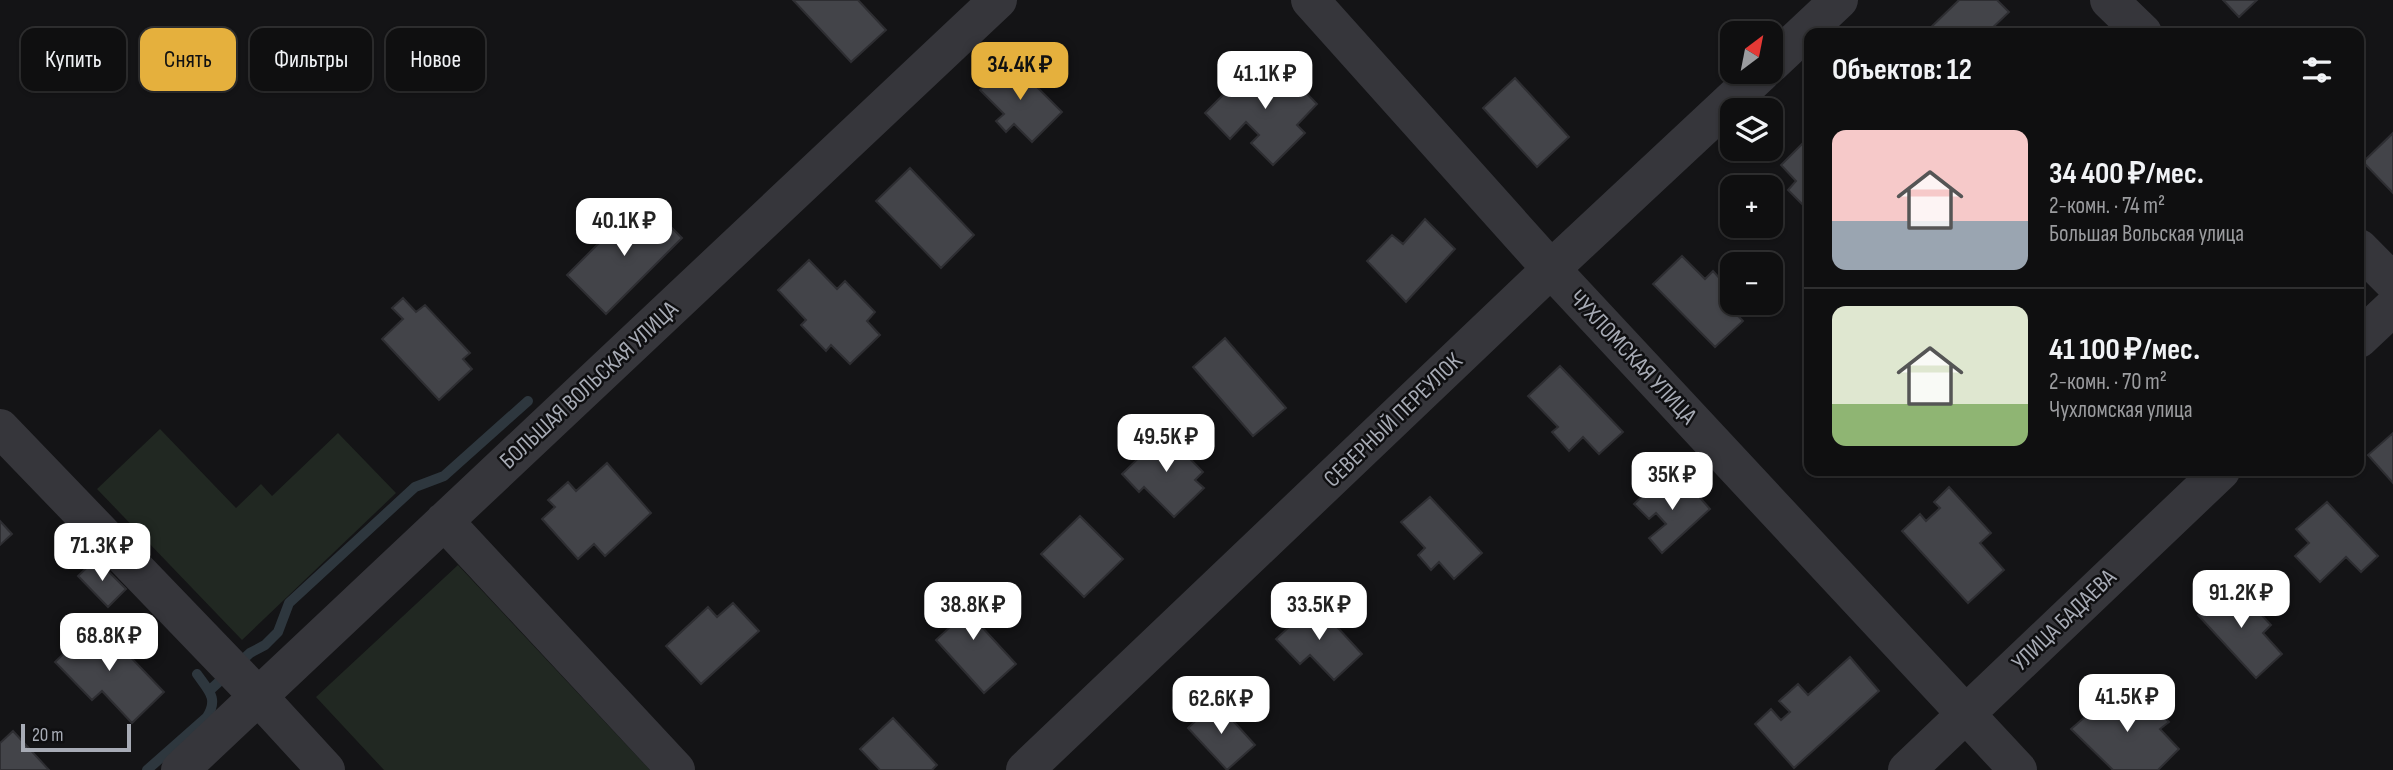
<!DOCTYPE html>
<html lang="ru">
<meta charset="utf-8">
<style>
:root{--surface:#0f0f10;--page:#181819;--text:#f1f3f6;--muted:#9b9c9f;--line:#2f2f30;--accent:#e5b03d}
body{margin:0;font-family:"Sofia Sans Condensed",sans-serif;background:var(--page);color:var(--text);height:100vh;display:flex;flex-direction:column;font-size:26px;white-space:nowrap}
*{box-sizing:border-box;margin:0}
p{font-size:23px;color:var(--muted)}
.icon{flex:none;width:38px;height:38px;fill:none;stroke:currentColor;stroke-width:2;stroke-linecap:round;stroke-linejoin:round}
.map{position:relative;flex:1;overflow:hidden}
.sheet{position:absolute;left:1804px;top:28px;width:560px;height:448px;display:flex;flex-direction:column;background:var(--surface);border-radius:14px;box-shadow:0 2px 5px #0004,0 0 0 2px var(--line)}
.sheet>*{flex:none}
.hud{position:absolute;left:21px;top:28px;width:665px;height:63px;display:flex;gap:14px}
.needle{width:46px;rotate:32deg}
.controls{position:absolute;left:1720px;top:21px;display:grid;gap:14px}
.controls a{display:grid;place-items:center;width:63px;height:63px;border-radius:14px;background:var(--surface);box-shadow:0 2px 5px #0004,0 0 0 2px var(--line);font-size:35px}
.scale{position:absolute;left:21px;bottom:18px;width:110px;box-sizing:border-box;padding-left:7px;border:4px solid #a7abb5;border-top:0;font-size:19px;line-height:24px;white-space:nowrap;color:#a7abb5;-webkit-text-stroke:5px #0f0f11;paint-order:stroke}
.price{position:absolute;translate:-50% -60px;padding:0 16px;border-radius:14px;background:#fff;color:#222;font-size:23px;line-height:46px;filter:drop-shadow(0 2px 4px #0008)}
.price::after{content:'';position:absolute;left:50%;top:42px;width:21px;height:16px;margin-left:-10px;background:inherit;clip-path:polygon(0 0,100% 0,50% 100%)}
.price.on{background:var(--accent);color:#111}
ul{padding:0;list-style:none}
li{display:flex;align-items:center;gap:21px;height:175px;padding:0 28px}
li+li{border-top:2px solid var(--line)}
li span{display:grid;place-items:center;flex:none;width:196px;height:140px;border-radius:14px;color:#555}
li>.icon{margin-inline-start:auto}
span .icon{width:84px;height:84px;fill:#fffc;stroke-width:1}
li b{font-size:30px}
h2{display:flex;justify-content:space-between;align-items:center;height:84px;padding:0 28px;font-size:30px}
.chip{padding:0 24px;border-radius:14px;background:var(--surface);box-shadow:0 2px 5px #0004,0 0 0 2px var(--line);font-size:24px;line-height:63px}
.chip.on{background:var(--accent);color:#111}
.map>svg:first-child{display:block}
.green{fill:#212822}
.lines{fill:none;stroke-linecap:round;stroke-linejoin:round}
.stream{stroke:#2e373e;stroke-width:10}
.building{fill:#434449;stroke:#2e2e32;stroke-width:2}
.minor{stroke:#36363b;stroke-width:38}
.labels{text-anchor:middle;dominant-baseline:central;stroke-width:5;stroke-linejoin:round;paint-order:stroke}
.street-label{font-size:24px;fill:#a7abb5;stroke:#0f0f11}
</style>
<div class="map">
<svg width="2393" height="770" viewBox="0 0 2393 770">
<rect width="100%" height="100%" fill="#141416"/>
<path class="green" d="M160 429 236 508 261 484 272 496 338 433 396 493 242 640 97 489Z
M458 565 650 770H384L316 697Z"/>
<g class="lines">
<path class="stream" d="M209 691 250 653 265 645 278 632 289 603 415 487 444 476 528 401
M147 770 207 717C219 698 208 690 197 674"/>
</g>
<path class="building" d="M793 0H858L886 30 851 62Z
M1959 0H1997L2009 12 1987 33H1925Z
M2223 0H2257L2239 17Z
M1010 60 1062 112 1032 142 1014 124 1006 132 996 121 1004 114 980 90Z
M1275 61 1317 104 1297 125 1305 133 1273 165 1251 143 1259 135 1246 122 1230 139 1205 113 1243 75 1252 84Z
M1515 78 1569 137 1537 167 1483 108Z
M2393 133V193L2363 162Z
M1810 136V212L1788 190 1796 181 1781 165Z
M910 168 974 235 941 268 876 201Z
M650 206 682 238 606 314 567 275 631 211 638 218Z
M1425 219 1455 249 1406 302 1367 261 1392 235 1403 244Z
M1682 256 1705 279 1713 271 1732 292 1725 302 1743 321 1715 347 1653 284Z
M809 260 837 289 845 281 875 312 867 321 880 335 850 364 831 345 826 351 801 325 806 320 778 290Z
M403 298 416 312 425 305 470 353 463 359 472 369 439 400 382 339 403 319 392 308Z
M1225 338 1286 408 1253 436 1193 367Z
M1560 366 1623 432 1599 454 1583 437 1569 451 1552 432 1558 427 1528 396Z
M1161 429 1203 472 1195 480 1204 488 1174 517 1144 487 1139 492 1122 474 1147 450 1144 446Z
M2393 433V483L2368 455Z
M607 463 651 513 605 556 594 544 578 559 542 519 555 507 548 500 568 482 576 491Z
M1687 483 1710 509 1662 553 1649 538 1666 524 1656 513 1649 519 1634 504 1653 486 1659 492 1668 484 1676 493Z
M1949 487 1991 533 1980 543 2004 570 1968 603 1902 531 1920 514 1926 521 1940 508 1934 502Z
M1430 497 1482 553 1454 579 1439 562 1431 570 1418 555 1425 548 1401 522Z
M2327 502 2378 556 2361 572 2346 557 2320 582 2295 556 2309 543 2296 529Z
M1080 516 1123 559 1084 597 1041 554Z
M0 521 12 534 0 545Z
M96 559 126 589 108 607 78 576Z
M2232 583 2271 625 2263 633 2282 654 2256 678 2198 615Z
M967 588 991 614 980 625 1016 664 984 693 936 640 949 628 938 616Z
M733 603 759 631 701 684 666 646 708 607 717 617Z
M1315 603 1362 654 1334 680 1310 655 1300 664 1276 639Z
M97 622 164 692 132 723 102 691 92 700 55 662Z
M1850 657 1879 691 1794 768 1755 724 1771 709 1781 720 1790 712 1779 701 1798 684 1808 695Z
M2121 686 2141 708 2149 701 2169 722 2160 729 2179 749 2158 770H2113L2071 729Z
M1216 702 1255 745 1227 770 1188 728Z
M893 718 937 765 932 770H880L860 749Z
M13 731 49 770H0V743Z"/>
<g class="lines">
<path class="minor" d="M1310 0 1551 269 2018 770
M2109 0 2143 33
M1771 64 1839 0
M2359 248 2393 282
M2359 339 2393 307
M0 428 258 696 326 770
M444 521 676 770
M180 770 998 0
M1025 770 1551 269 1762 72
M1907 770 2221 471"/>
</g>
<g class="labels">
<g class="street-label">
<text transform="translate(1633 357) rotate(47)">ЧУХЛОМСКАЯ УЛИЦА</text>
<text transform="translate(589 385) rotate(-43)">БОЛЬШАЯ ВОЛЬСКАЯ УЛИЦА</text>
<text transform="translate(1393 420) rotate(-44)">СЕВЕРНЫЙ ПЕРЕУЛОК</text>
<text transform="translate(2064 620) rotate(-44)">УЛИЦА БАДАЕВА</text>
</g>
</g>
</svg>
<div class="controls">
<a><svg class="needle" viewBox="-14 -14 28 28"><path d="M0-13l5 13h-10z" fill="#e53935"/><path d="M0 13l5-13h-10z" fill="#9b9c9f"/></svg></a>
<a><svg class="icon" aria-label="layers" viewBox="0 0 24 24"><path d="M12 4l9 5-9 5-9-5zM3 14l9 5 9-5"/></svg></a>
<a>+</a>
<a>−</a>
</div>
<div class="scale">20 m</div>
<b class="price on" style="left:1020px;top:102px">34.4K ₽</b>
<b class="price" style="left:1265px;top:111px">41.1K ₽</b>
<b class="price" style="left:624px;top:258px">40.1K ₽</b>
<b class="price" style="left:1166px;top:474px">49.5K ₽</b>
<b class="price" style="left:1672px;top:512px">35K ₽</b>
<b class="price" style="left:102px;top:583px">71.3K ₽</b>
<b class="price" style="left:2241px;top:630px">91.2K ₽</b>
<b class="price" style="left:973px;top:642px">38.8K ₽</b>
<b class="price" style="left:1319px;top:642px">33.5K ₽</b>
<b class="price" style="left:109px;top:673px">68.8K ₽</b>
<b class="price" style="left:2127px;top:734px">41.5K ₽</b>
<b class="price" style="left:1221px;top:736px">62.6K ₽</b>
<div class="hud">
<a class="chip">Купить</a>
<a class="chip on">Снять</a>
<a class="chip">Фильтры</a>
<a class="chip">Новое</a>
</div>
<section class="sheet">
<h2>Объектов: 12<svg class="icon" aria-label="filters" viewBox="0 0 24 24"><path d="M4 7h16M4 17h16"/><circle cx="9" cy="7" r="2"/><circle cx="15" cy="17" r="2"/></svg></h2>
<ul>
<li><span style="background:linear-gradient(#f6c9c9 65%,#9aa5b1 0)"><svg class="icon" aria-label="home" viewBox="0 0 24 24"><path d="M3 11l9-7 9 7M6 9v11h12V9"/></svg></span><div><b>34 400 ₽/мес.</b><p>2-комн. · 74 m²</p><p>Большая Вольская улица</p></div></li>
<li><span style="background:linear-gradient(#dfe7d0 70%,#8fb573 0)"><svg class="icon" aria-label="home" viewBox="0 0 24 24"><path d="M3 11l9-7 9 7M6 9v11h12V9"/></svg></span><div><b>41 100 ₽/мес.</b><p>2-комн. · 70 m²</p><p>Чухломская улица</p></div></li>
</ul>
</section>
</div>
